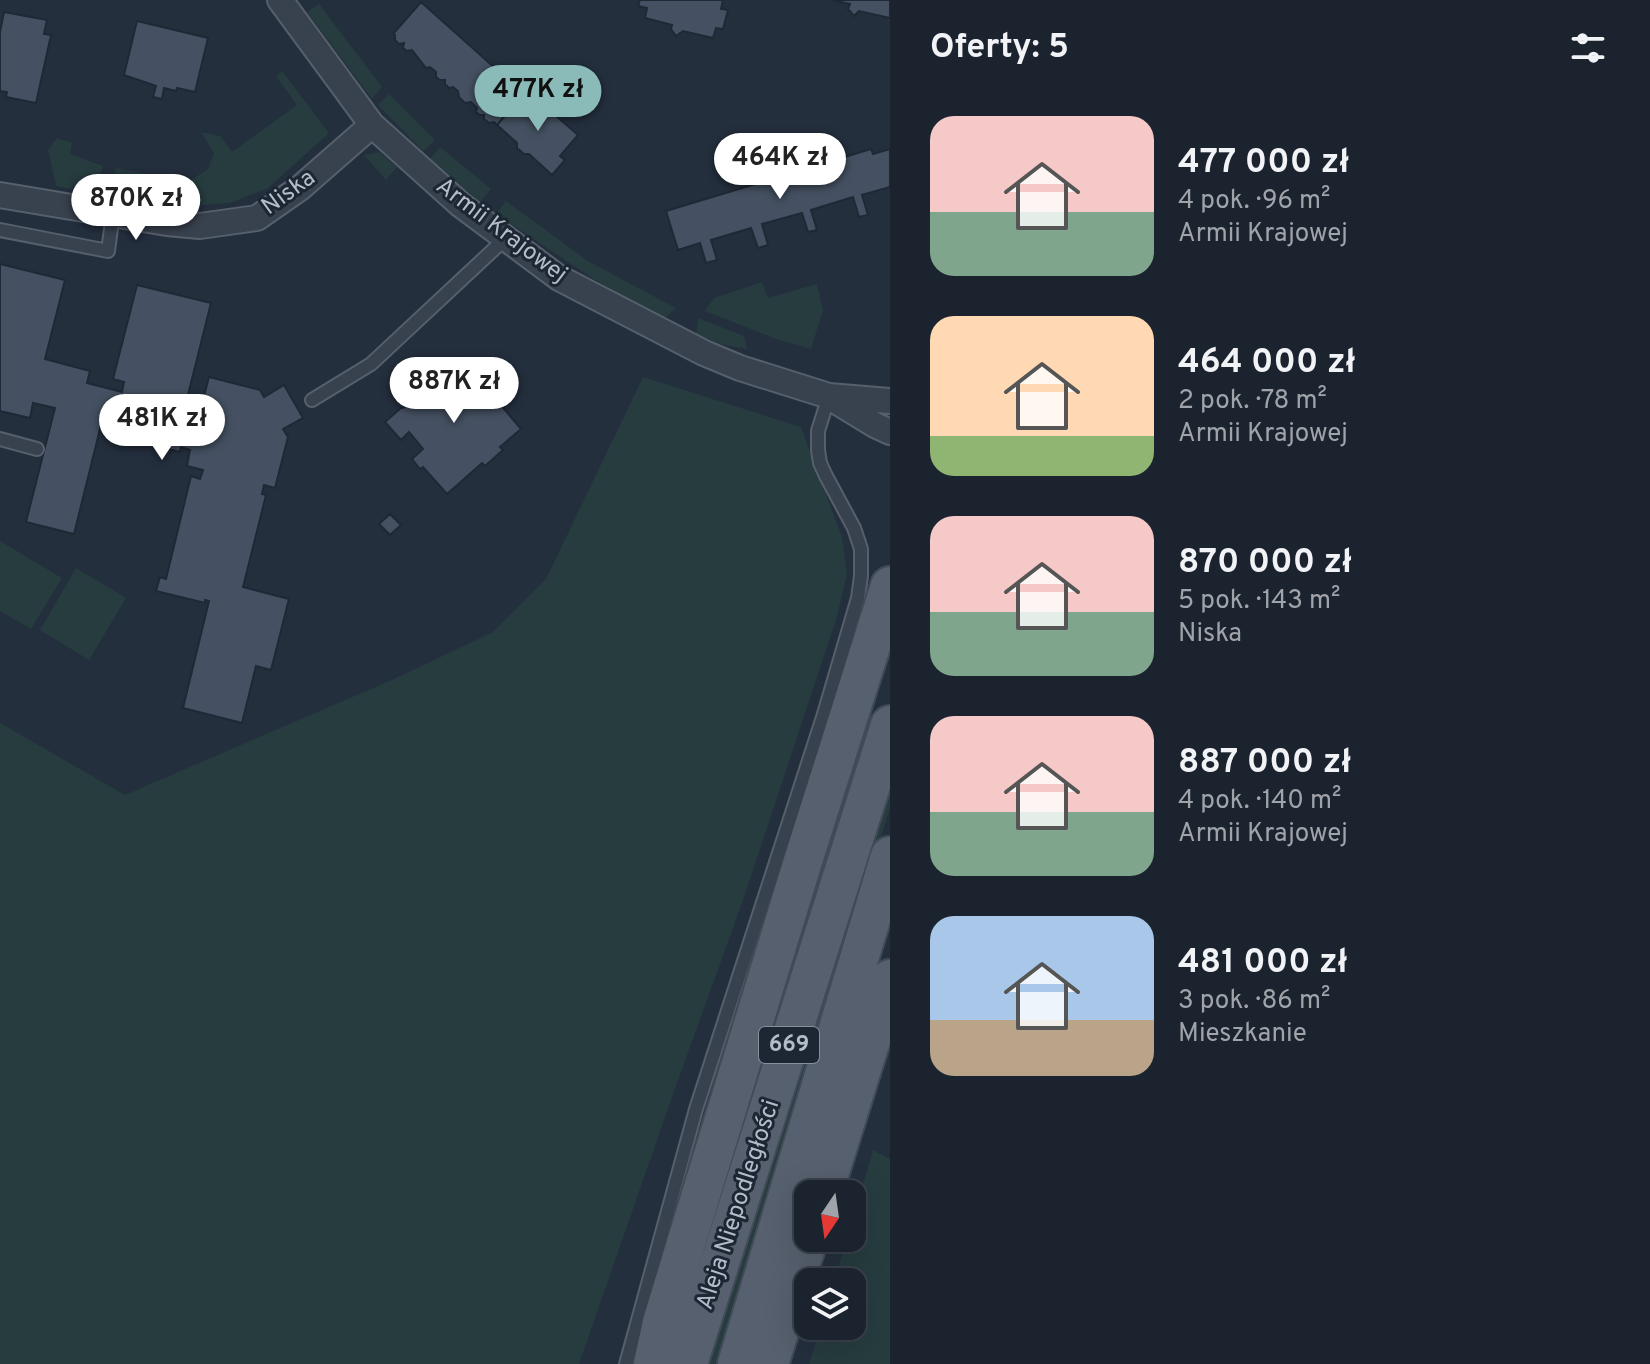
<!DOCTYPE html>
<html lang="pl">
<meta charset="utf-8">
<style>
:root{--surface:#1b232e;--page:#242b36;--text:#f1f3f6;--muted:#a0a4aa;--line:#39404a;--accent:#8bbbb9}
body{margin:0;font-family:Overpass,sans-serif;background:var(--page);color:var(--text);height:100vh;display:flex;flex-direction:column;font-size:30px;white-space:nowrap}
*{box-sizing:border-box;margin:0}
p{font-size:26px;color:var(--muted)}
.icon{flex:none;width:44px;height:44px;fill:none;stroke:currentColor;stroke-width:2;stroke-linecap:round;stroke-linejoin:round}
.map{position:relative;flex:1;overflow:hidden}
.panel{display:flex;flex-direction:column;background:var(--surface);width:760px}
.panel>*{flex:none}
.needle{width:52px;rotate:193deg}
.buttons{position:absolute;left:794px;top:1180px;display:grid;gap:16px}
.buttons a{display:grid;place-items:center;width:72px;height:72px;border-radius:16px;background:var(--surface);box-shadow:0 8px 32px #0002,0 0 0 2px var(--line);font-size:40px}
.price{position:absolute;translate:-50% -68px;padding:0 18px;border-radius:28px;background:#fff;color:#222;font-size:26px;line-height:52px;filter:drop-shadow(0 2px 4px #0008)}
.price::after{content:'';position:absolute;left:50%;top:48px;width:24px;height:18px;margin-left:-12px;background:inherit;clip-path:polygon(0 0,100% 0,50% 100%)}
.price.selected{background:var(--accent);color:#111}
ul{padding:0;list-style:none}
li{display:flex;align-items:center;gap:24px;height:200px;padding:0 40px}
li span{display:grid;place-items:center;flex:none;width:224px;height:160px;border-radius:24px;color:#555}
li>.icon{margin-inline-start:auto}
span .icon{width:96px;height:96px;fill:#fffc;stroke-width:1}
li b{font-size:34px}
h2{display:flex;justify-content:space-between;align-items:center;height:96px;padding:0 40px;font-size:34px}
main{display:flex;flex:1;min-height:0}
.map>svg:first-child{display:block}
.green{fill:#263c3f}
.building{fill:#455162;stroke:#1f2835;stroke-width:2}
.lines{fill:none;stroke-linecap:round;stroke-linejoin:round}
.service-casing{stroke:#565f6c;stroke-width:16}
.minor-casing{stroke:#565f6c;stroke-width:28}
.primary-casing{stroke:#414a57;stroke-width:42}
.service{stroke:#38414e;stroke-width:12}
.minor{stroke:#38414e;stroke-width:24}
.primary{stroke:#56606e;stroke-width:38}
.labels{text-anchor:middle;dominant-baseline:central;stroke-width:6;stroke-linejoin:round;paint-order:stroke}
.shield{fill:#1d2633;stroke:#878f9c;stroke-width:2}
.shield-label{font-size:22px;font-weight:bold;fill:#b4bcc9}
.street-label{font-size:24px;fill:#b4bcc9;stroke:#1d2633}
</style>
<main>
<div class="map">
<svg width="890" height="1364" viewBox="0 0 890 1364">
<rect width="100%" height="100%" fill="#242f3e"/>
<path class="green" d="M319 4 382 87 372 99 307 12Z
M282 71 329 133 268 188 230 203 187 206 107 196 116 168 188 182 208 169 214 153 201 132 220 136 232 152 297 105 276 76Z
M389 94 435 140 423 151 378 105Z
M57 138 72 143 70 154 103 166 94 193 56 186 48 150Z
M440 147 491 189 480 202 430 159Z
M379 152 397 167 386 180 364 155Z
M506 201 588 261 676 308 666 317H654L583 272 496 214Z
M762 282 768 298 817 284 823 310 811 349 776 339 705 311 714 298Z
M698 318 744 336 747 349 720 344 696 334Z
M643 377 801 427 842 537 847 575 836 620 743 900 671 1100 579 1364H0V723L125 795 394 679 493 632 546 579Z
M0 541 62 578 31 629 0 611Z
M76 568 126 598 89 660 40 630Z
M890 769V808L718 1364H706Z
M873 1150 890 1159V1364H809L821 1326H852V1282H834L847 1238H852V1222Z"/>
<path class="building" d="M640 0H723L721 9 728 10 723 29 716 28 713 38 683 31 676 36 671 29 672 25 645 18 647 8 638 6Z
M832 0H890V18L859 11 854 16 848 9 850 4Z
M421 2 524 94 497 125 494 122 489 123 484 119V115H480L476 112 477 108 471 102 465 103 459 97 458 91 453 87 449 88 445 84V80H440L436 77V72L430 67 426 68 412 50 407 51 403 48 404 43 399 44 395 40V35L393 34Z
M4 12 47 20 44 34 51 35 36 103 6 97 7 92 0 91V32Z
M137 21 208 38 195 92 177 88 176 91 164 88 162 99 153 97 156 86 124 75Z
M524 94 544 111 547 108 578 135 560 156 565 160 552 175 529 154H524L517 148V143L497 125Z
M871 149 873 154 890 149V187L862 195 868 215 859 217 853 197 811 210 817 230 808 232 802 213 762 224 768 245 758 248 751 228 711 240 717 260 706 263 700 243 678 250 666 211Z
M0 264 65 280 45 359 90 371 87 383 122 392 124 382 113 379 137 285 211 303 185 407 200 411 209 377 260 390 264 397 284 385 303 418 283 429 288 437 275 488 264 485 262 494 266 495 243 587 289 599 271 670 256 666 242 723 183 708 209 601 205 600V603L156 591 160 577 166 579 191 476 200 479 203 470 187 466 190 450 181 447 180 452 110 434 113 423 102 421 74 534 26 522 55 408 33 403 30 418 0 411Z
M460 357 521 429 500 447 503 450 485 466 482 463 447 494 423 467 420 469 412 459 423 449 409 432 401 440 385 422 402 407 403 408 412 401 405 392 415 383 418 387 435 372 438 376Z
M390 514 401 525 390 535 379 524Z"/>
<g class="lines">
<defs>
<path id="service" d="M0 230 108 251 113 214
M312 400 371 364 506 238
M0 439 37 449
M626 1364 696 1109 824 714 858 598 861 576V549L854 528 826 476 820 463 818 450V431L829 396"/>
<path id="minor" d="M280 0 372 125 461 205 559 278 704 353 740 368 829 396 890 401
M0 195 167 223 200 226 257 218 300 188 372 125
M831 398 875 425 890 432"/>
<path id="primary" d="M823 1194 890 979
M653 1364 662 1322 803 861 890 586
M688 1364 890 725
M737 1364 890 856
M769 1364 809 1238"/>
</defs>
<use href="#service" class="service-casing"/>
<use href="#minor" class="minor-casing"/>
<use href="#primary" class="primary-casing"/>
<use href="#service" class="service"/>
<use href="#minor" class="minor"/>
<use href="#primary" class="primary"/>
</g>
<g class="labels">
<rect class="shield" x="759" y="1027" width="60" height="36" rx="6"/>
<g class="shield-label">
<text x="789" y="1045">669</text>
</g>
<g class="street-label">
<text transform="translate(289 193) rotate(-36)">Niska</text>
<text transform="translate(501 231) rotate(37)">Armii Krajowej</text>
<text transform="translate(739 1205) rotate(-72)">Aleja Niepodległości</text>
</g>
</g>
</svg>
<div class="buttons">
<a><svg class="needle" viewBox="-14 -14 28 28"><path d="M0-13l5 13h-10z" fill="#e53935"/><path d="M0 13l5-13h-10z" fill="#a0a4aa"/></svg></a>
<a><svg class="icon" aria-label="layers" viewBox="0 0 24 24"><path d="M12 4l9 5-9 5-9-5zM3 14l9 5 9-5"/></svg></a>
</div>
<b class="price selected" style="left:538px;top:133px">477K zł</b>
<b class="price" style="left:780px;top:201px">464K zł</b>
<b class="price" style="left:136px;top:242px">870K zł</b>
<b class="price" style="left:454px;top:425px">887K zł</b>
<b class="price" style="left:162px;top:462px">481K zł</b>
</div>
<section class="panel">
<h2>Oferty: 5<svg class="icon" aria-label="filters" viewBox="0 0 24 24"><path d="M4 7h16M4 17h16"/><circle cx="9" cy="7" r="2"/><circle cx="15" cy="17" r="2"/></svg></h2>
<ul>
<li><span style="background:linear-gradient(#f6c9c9 60%,#7fa58c 0)"><svg class="icon" aria-label="home" viewBox="0 0 24 24"><path d="M3 11l9-7 9 7M6 9v11h12V9"/></svg></span><div><b>477 000 zł</b><p>4 pok. · 96 m²</p><p>Armii Krajowej</p></div></li>
<li><span style="background:linear-gradient(#ffd9b3 75%,#8fb573 0)"><svg class="icon" aria-label="home" viewBox="0 0 24 24"><path d="M3 11l9-7 9 7M6 9v11h12V9"/></svg></span><div><b>464 000 zł</b><p>2 pok. · 78 m²</p><p>Armii Krajowej</p></div></li>
<li><span style="background:linear-gradient(#f6c9c9 60%,#7fa58c 0)"><svg class="icon" aria-label="home" viewBox="0 0 24 24"><path d="M3 11l9-7 9 7M6 9v11h12V9"/></svg></span><div><b>870 000 zł</b><p>5 pok. · 143 m²</p><p>Niska</p></div></li>
<li><span style="background:linear-gradient(#f6c9c9 60%,#7fa58c 0)"><svg class="icon" aria-label="home" viewBox="0 0 24 24"><path d="M3 11l9-7 9 7M6 9v11h12V9"/></svg></span><div><b>887 000 zł</b><p>4 pok. · 140 m²</p><p>Armii Krajowej</p></div></li>
<li><span style="background:linear-gradient(#a9c7e8 65%,#b9a48a 0)"><svg class="icon" aria-label="home" viewBox="0 0 24 24"><path d="M3 11l9-7 9 7M6 9v11h12V9"/></svg></span><div><b>481 000 zł</b><p>3 pok. · 86 m²</p><p>Mieszkanie</p></div></li>
</ul>
</section>
</main>
